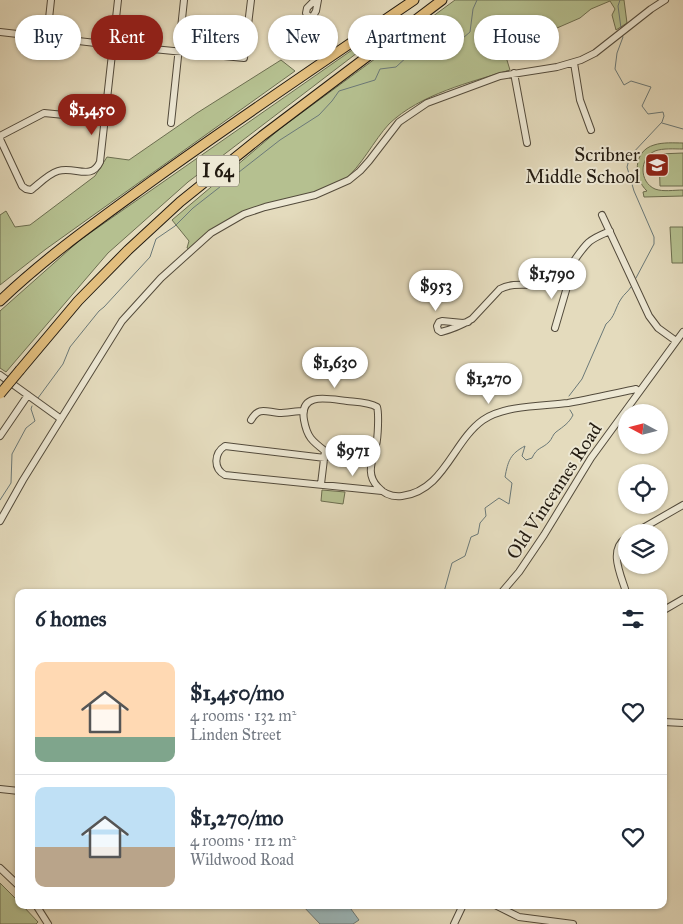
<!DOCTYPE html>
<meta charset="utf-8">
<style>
:root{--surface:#fff;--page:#f6f6f7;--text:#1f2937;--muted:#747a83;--line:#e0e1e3;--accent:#8f2418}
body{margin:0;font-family:"IM FELL Great Primer",serif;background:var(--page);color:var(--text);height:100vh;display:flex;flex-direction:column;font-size:19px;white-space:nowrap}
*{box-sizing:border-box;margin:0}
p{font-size:16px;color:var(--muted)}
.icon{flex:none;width:28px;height:28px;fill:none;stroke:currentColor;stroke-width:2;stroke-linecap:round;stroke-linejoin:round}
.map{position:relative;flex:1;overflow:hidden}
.side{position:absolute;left:15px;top:589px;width:652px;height:320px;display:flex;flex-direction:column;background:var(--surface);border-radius:10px;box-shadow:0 1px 4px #0004}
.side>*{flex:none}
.banner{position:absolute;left:15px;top:15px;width:654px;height:45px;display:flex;gap:10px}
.needle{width:32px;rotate:277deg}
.controls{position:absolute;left:618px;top:404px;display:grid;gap:10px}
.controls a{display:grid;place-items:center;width:50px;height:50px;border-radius:50%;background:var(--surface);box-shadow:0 1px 4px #0004;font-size:25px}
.price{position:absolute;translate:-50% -42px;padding:0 11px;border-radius:18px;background:#fff;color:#222;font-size:16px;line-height:32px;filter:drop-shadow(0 1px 2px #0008)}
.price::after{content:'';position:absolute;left:50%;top:30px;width:15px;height:11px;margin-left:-8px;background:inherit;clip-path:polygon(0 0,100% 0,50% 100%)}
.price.selected{background:var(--accent);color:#fff}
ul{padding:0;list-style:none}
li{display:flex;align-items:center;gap:15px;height:125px;padding:0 20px}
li+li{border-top:1px solid var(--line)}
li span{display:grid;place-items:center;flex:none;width:140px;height:100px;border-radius:10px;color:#555}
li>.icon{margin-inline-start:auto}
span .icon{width:60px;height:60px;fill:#fffc;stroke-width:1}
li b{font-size:21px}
h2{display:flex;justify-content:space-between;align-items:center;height:60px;padding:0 20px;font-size:21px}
.tag{padding:0 18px;border-radius:22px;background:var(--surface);box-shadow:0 1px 4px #0004;font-size:18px;line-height:45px}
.tag.selected{background:var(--accent);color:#fff}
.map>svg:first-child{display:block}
.green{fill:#b5c090;stroke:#6c6e50}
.water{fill:#9bb8bc;stroke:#6b7978}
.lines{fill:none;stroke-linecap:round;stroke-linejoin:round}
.stream{stroke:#6b7978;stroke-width:1}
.minor-casing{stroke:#534b3c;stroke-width:8}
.highway-casing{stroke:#231b11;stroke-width:11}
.minor{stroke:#ede8d4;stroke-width:6}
.highway{stroke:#e2be7e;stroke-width:9}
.highway-bridge-casing{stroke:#231b11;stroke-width:11;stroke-linecap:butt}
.highway-bridge{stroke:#e2be7e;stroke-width:9}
.labels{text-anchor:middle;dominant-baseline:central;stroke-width:4;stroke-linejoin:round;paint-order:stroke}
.shield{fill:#ede8d4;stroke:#60584c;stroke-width:1}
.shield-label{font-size:18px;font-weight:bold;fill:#231b11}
.poi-label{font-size:19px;fill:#231b11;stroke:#ede8d4;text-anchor:end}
.street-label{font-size:19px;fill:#231b11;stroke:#ede8d4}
</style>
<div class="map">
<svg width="683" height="924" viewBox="0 0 683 924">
<rect width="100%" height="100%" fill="#e4dbbd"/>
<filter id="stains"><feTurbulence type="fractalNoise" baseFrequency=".004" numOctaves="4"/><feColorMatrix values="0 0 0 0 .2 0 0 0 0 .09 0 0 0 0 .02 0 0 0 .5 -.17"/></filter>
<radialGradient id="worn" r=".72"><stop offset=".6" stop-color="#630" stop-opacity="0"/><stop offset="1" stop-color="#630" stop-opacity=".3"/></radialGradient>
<path class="green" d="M455 0H624L627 23 616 30 612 15 615 9 610 1 591 9 580 18 557 28 506 57 510 70C471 82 420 94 389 124 374 140 361 167 344 180 325 195 285 198 261 207 238 215 207 234 189 249L187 248 189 241 172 220 281 128Z
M352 50 357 53 188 182 108 253 6 372 0 368V311L80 240Z
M281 60 295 71 46 249 0 285V215L6 211 15 227 30 225 95 176 107 157 129 160 197 113Z
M683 143V149C674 149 663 148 655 151 639 158 639 182 655 189 663 192 674 190 683 190V196L644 197 643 192 647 191C633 178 633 151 654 145 663 142 674 143 683 143Z
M683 153V186H660L659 154Z
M670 227H683V263H672Z
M322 490 345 492 343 504 321 501Z
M0 883 19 902V905H22L38 922 36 924H0Z"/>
<path class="water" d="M302 905H348L359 920 353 924H320Z"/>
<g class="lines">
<path class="stream" d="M620 0 618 6 621 28
M622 35 623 37 617 53 615 69 624 85 631 81 651 87 642 106 648 114 663 112 664 116 662 122 630 156 627 167 634 191 654 237V244L636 278
M662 123 683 129
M569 396 582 379 606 324C615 317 615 308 621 299 624 294 628 292 631 287
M38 398 63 364 70 347 99 311 104 307 150 257 156 239 175 226 193 208 280 140 319 115 332 101 339 91 375 80 380 69 396 67 409 55 414 53 430 52 435 47 451 44 463 38 470 32 473 9 477 0
M0 500 11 483 12 454 26 428 35 421 31 409 32 406
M444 592 452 563 465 556 471 537 478 534 480 523 486 516 485 508 499 498 509 504 512 483 505 477C508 461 510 454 525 446L522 456 526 460 532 458C537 447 542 449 549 442 552 439 553 434 556 432 564 426 569 423 573 415L570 410"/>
<defs>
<path id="minor" d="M315 0 307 8 306 13 309 17 313 16 316 11 318 0
M0 32 113 45 244 58 251 0
M47 37 51 0
M574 63 580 100 591 130
M514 73 527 143
M171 123 184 0
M0 136 44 113 105 119
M0 139 22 186 26 189 31 190C39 184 48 174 58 171 75 166 91 181 100 162L118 0
M602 215 649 316 658 328 676 341
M468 322 463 323 442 321 439 322 437 326 438 330 441 332C453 329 462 325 472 319L500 289C517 280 536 289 553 282 569 274 576 254 589 242 595 237 603 234 610 231
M555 328 567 287 564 273
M0 375 61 419
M251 420C259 406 266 412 279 413 287 413 296 411 304 411
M0 436 28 395
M325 458 225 446C214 453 213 469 225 475L382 491
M321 484 325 451C312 441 307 437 304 420 299 391 329 399 347 401 357 402 369 402 377 407 379 413 378 438 376 445 373 460 365 474 378 487 384 494 393 497 402 496 444 491 453 441 483 420 505 405 543 406 568 403 591 399 613 394 636 389L639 392
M0 521 23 480 122 321 161 278 211 233 244 214 265 207 315 195 349 180 360 171 369 161 399 122 427 103 500 76 557 67 581 60 595 53 651 9 665 0
M636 532 683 505
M502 592 519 572 544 535 591 458 683 332
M626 592C621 575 608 550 626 538
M664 610 683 599
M664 722 683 723
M0 789 19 791
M0 868 19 886
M36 905 48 924
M495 905 519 917 573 924
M454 924 463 905"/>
<path id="highway" d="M0 301C47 256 100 219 152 181 238 119 326 60 414 0
M20 370 78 301 128 250 180 202 262 136 442 0"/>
</defs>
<use href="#minor" class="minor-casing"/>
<use href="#highway" class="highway-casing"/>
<use href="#minor" class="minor"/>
<use href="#highway" class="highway"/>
<defs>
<path id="highway-bridge" d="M0 394 20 370"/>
</defs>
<use href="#highway-bridge" class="highway-bridge-casing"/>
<use href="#highway-bridge" class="highway-bridge"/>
</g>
<defs>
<symbol id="school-square" viewBox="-11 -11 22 22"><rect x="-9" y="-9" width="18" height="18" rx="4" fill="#8f2418" stroke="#ede8d4"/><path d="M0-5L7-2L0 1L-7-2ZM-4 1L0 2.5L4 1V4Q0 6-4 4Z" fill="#fff"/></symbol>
</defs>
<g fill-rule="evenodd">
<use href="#school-square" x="643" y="151" width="28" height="28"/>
</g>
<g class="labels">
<rect class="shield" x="197" y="155.5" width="42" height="31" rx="4"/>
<g class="shield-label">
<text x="218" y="171">I 64</text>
</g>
<g class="poi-label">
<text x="640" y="154">Scribner<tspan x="640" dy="22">Middle School</tspan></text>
</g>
<g class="street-label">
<text transform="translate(554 491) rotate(-57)">Old Vincennes Road</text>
</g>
</g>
<rect width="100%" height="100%" filter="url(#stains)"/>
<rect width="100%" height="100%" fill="url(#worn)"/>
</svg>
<div class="controls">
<a><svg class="needle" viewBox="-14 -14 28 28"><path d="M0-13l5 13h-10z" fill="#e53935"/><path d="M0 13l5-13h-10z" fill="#747a83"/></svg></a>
<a><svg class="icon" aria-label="locate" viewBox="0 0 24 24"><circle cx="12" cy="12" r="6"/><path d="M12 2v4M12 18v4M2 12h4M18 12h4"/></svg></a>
<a><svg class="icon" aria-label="layers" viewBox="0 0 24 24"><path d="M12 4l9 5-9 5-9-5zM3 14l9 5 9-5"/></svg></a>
</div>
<b class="price selected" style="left:92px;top:136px">$1,450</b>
<b class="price" style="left:552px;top:300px">$1,790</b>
<b class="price" style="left:436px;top:312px">$953</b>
<b class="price" style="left:335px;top:389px">$1,630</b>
<b class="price" style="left:489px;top:405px">$1,270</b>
<b class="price" style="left:353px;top:477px">$971</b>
<div class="banner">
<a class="tag">Buy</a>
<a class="tag selected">Rent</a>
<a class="tag">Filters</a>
<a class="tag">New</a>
<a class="tag">Apartment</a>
<a class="tag">House</a>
</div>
<section class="side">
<h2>6 homes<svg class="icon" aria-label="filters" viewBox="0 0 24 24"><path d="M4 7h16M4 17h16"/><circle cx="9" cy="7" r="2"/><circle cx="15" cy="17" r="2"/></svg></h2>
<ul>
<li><span style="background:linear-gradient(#ffd9b3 75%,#7fa58c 0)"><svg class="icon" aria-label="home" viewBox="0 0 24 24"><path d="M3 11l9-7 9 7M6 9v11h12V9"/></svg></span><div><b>$1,450/mo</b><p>4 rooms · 132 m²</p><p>Linden Street</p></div><svg class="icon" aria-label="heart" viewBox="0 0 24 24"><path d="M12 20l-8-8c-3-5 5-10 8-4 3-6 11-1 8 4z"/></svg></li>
<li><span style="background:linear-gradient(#bfe0f5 60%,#b9a48a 0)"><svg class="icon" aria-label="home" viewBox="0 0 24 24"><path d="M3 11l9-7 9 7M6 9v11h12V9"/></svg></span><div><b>$1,270/mo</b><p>4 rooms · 112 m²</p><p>Wildwood Road</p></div><svg class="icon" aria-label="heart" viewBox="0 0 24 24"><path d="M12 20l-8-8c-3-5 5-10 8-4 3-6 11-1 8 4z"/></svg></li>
</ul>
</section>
</div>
